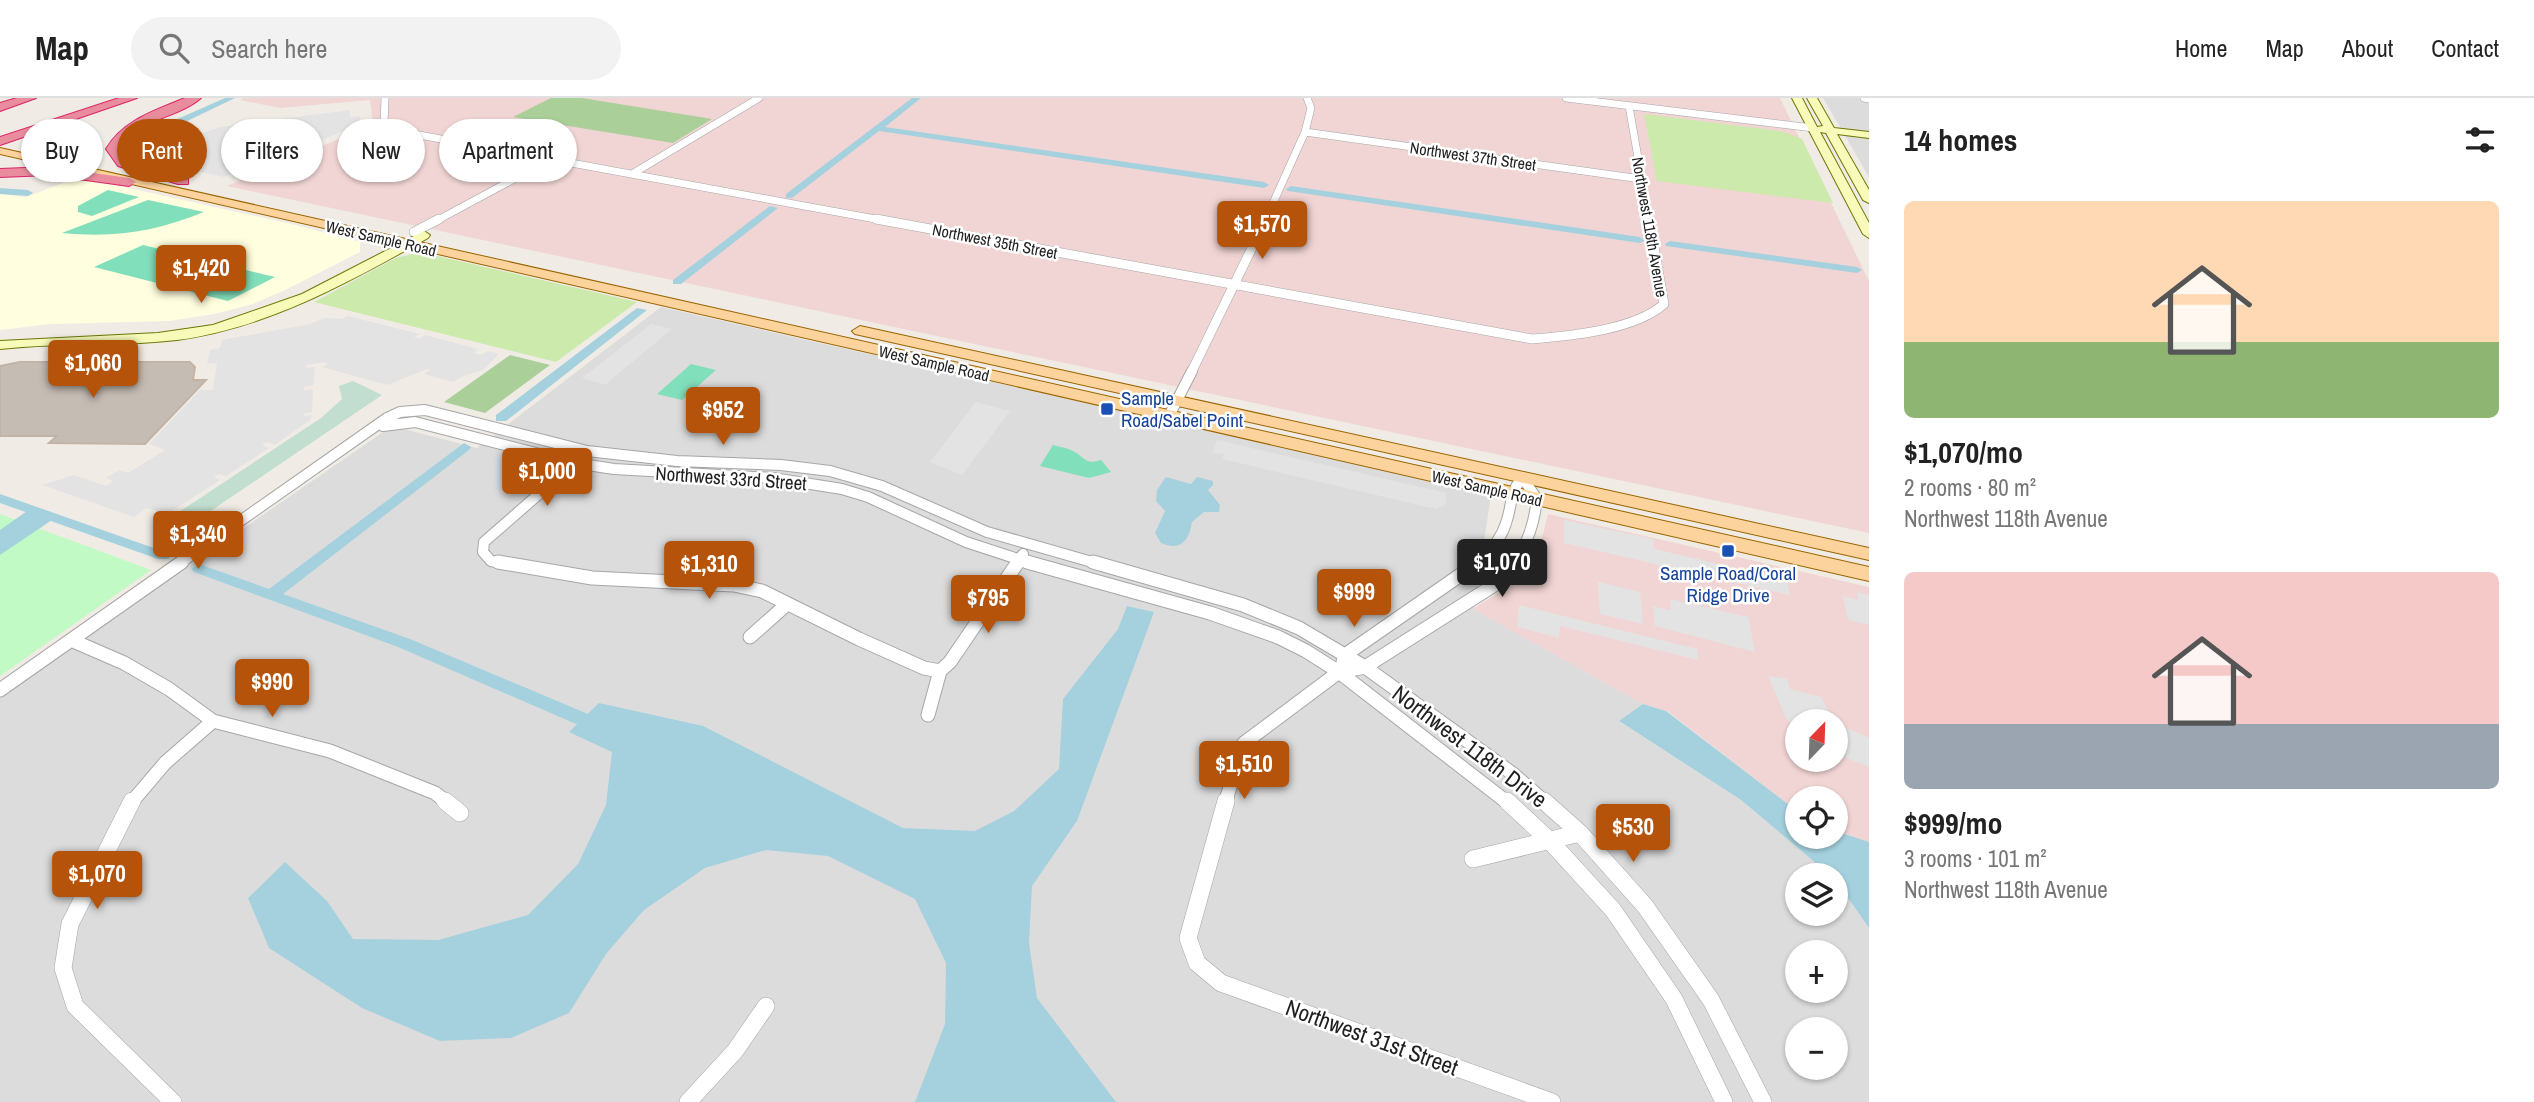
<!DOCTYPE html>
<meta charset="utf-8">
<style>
:root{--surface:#fff;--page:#f2f2f2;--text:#222;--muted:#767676;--line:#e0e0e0;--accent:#b45309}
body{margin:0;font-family:"Archivo Narrow",sans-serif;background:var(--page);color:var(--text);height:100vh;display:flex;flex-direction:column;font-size:26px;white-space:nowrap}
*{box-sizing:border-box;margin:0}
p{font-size:23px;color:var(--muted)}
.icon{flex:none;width:38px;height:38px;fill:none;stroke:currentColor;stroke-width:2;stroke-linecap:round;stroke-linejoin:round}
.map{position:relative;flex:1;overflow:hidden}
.sheet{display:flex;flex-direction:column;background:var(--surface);width:665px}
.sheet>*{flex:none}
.guide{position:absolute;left:21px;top:21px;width:665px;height:63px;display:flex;gap:14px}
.needle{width:46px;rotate:23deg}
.controls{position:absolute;left:1785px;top:611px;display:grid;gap:14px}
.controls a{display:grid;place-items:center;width:63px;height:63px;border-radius:50%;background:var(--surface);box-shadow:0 2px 5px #0004;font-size:35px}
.price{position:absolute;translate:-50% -60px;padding:0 16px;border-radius:7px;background:var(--accent);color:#fff;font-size:23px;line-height:46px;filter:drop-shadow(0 2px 4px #0008)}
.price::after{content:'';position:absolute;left:50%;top:42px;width:21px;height:16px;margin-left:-10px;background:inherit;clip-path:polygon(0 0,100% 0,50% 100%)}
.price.active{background:#222;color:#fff}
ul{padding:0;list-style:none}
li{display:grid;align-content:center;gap:14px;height:371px;padding:0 35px}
li span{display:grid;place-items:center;height:217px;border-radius:10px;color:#555}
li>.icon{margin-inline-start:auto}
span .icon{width:126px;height:126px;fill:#fffc;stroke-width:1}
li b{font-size:30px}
h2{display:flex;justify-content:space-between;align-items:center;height:84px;padding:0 35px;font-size:30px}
.tag{padding:0 24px;border-radius:32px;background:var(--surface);box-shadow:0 2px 5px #0004;font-size:24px;line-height:63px}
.tag.active{background:var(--accent);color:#fff}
header{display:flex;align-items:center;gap:42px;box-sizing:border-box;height:98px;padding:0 35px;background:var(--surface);border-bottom:2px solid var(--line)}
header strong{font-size:33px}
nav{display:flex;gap:38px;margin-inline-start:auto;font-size:24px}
.search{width:490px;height:63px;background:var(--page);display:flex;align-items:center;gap:18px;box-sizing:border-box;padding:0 24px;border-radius:38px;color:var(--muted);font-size:26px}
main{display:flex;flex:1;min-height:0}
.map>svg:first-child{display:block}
.residential{fill:#dddcdc;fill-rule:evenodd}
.commercial{fill:#f1d5d4;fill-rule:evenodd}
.education{fill:#ffffdf}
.grass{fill:#cbeaab}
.forest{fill:#aacf99}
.wetland{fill:#c2ded1}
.park{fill:#c2fac6}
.pitch{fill:#82dfbb}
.parking{fill:#e3e3e3}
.water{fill:#a5d1de}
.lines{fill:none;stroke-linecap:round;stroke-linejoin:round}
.canal{fill:#a5d1de;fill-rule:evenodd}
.building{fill:#c5bcb4;stroke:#c2b3a7;stroke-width:2}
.street-far4-casing{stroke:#a6a6a6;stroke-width:8}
.street-far3-casing{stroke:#a6a6a6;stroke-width:10}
.street-far2-casing{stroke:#a6a6a6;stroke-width:12}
.street-far1-casing{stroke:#a6a6a6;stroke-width:15}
.street-casing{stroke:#a6a6a6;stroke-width:18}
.secondary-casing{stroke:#6c7804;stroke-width:2}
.primary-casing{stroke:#9a6500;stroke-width:2}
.highway-casing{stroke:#dc2365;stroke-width:2}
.street-far4{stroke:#fff;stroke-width:7}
.street-far3{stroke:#fff;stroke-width:9}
.street-far2{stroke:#fff;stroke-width:10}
.street-far1{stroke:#fff;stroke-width:13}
.street{stroke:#fff;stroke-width:17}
.secondary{fill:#f7fab9;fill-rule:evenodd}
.primary{fill:#fcd29d;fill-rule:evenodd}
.highway{fill:#e88c9e;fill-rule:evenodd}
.transit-dot{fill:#1a4fb4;stroke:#fff;stroke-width:2.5}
.labels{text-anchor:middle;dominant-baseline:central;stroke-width:5;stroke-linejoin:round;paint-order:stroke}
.far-street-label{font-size:16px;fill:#1f1f1f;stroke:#fff}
.transit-label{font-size:19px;fill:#164399;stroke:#fff;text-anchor:start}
.street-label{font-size:19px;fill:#1f1f1f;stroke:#fff}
.near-street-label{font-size:23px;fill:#1f1f1f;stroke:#fff}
</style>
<header>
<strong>Map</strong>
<div class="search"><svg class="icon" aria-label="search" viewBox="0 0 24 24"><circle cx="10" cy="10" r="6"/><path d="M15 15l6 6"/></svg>Search here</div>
<nav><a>Home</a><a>Map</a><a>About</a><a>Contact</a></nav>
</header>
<main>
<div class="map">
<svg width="1869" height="1004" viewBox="0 0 1869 1004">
<rect width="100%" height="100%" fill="#f0ece5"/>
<path class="residential" d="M1823 0H1869V79Z
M661 209 1491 397 1474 511 1643 606 1620 624 1741 702 1830 777H1797V816H1836V783L1869 830V1004H0V598L392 328 477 350ZM1797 854H1836V892H1797ZM1797 931H1836V970H1797Z"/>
<path class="commercial" d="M244 0H1780L1869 183V435L227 88 346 38 374 32 370 2 280 10 240 2Z
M1548 416 1869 489V744L1836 733V700H1797V713L1667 613 1643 606 1473 511 1519 481 1538 456ZM1797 623H1836V662H1797Z"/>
<path class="education" d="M79 79 287 125 360 144V154L285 192 253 206 214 216 169 223 50 226 0 232V96L26 99Z"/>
<path class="grass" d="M1644 16 1781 33 1802 41 1833 105 1657 83Z
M416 155H424L637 204 556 264 314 204 396 160Z"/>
<path class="forest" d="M551 0H582L712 21 673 45 513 19Z
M510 257 550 267 485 315 444 304Z"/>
<path class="wetland" d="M353 283 382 297 190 427 170 420 321 320 342 301 339 288Z"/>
<path class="park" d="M0 416 151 472 0 578Z"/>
<path class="pitch" d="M108 92 139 99 92 118 78 114V108Z
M148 102 204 114C154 134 116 140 62 135Z
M143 147 275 179 228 203 94 169Z
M691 266 716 272 682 302 657 296Z
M1053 347C1059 349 1065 349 1071 352 1084 357 1084 368 1101 362L1111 374 1089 380 1040 368Z"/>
<path class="parking" d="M350 12V19L360 18 359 26 243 76 235 74 224 79 168 66 178 62 179 58H169L171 49 183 48 194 42 189 40 220 29Z
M348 218 420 236 414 239 419 241 425 237 478 251 474 255 481 257 488 253 499 256 483 272 461 279 453 284 424 276 430 272 427 271 387 287 322 269 328 266 326 264 306 267V270L315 269 313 287 304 289V293L313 291 312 314 303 316 304 318 312 317 310 322 275 347 267 344 262 347 269 350 226 378 219 376 214 379 220 382 167 416 147 410 134 419 42 387 74 377 106 388 113 383 106 380 120 372 128 375 165 352 149 346 200 292H213L217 265 207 266 210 252 220 250 222 242 310 226 325 220 342 221Z
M651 226 672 231 605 287 582 280Z
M976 304 1010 313 962 377 930 364Z
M1217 342 1447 395 1445 407 1436 411 1222 361 1225 356 1213 355Z
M1564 422 1653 441 1654 451 1787 482 1790 497 1564 445Z
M1598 484 1640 494 1643 526 1600 516Z
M1857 494 1869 497V527L1848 522 1843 498 1858 502Z
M1670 501 1748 519 1755 554 1655 528 1653 508 1671 513Z
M1519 507 1697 551 1698 562 1560 528 1559 540 1517 529Z
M1768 578 1787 581 1790 591 1821 599 1834 623H1797V632L1786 620Z
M1836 625 1869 640V669L1836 656Z"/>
<path class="water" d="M1166 379 1191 386 1197 379 1213 383V387L1208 392 1220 407 1219 414H1204L1192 424C1189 444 1180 453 1161 445L1155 435 1165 413 1156 403 1157 392Z
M30 411 55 420 0 457V432Z
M1127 508 1154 514 1077 723 1032 788 1029 845 1037 900 1116 1004H915L945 926 946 865 915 801 828 758 766 752 705 770 644 812 606 856 569 915 511 940 440 943 362 910 269 850 248 800 285 764 327 803 353 841 438 842 528 817 578 766 606 707 612 654 569 634 599 605 703 628 903 730 975 733 1014 713 1059 671 1063 601 1118 531Z
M1643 606 1666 613 1797 713V738H1836V733L1869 744V830L1836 783V777H1830L1741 702 1619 623Z"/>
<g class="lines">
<path class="canal" d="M225 0H235L179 27 162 40 160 51H154L155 37 173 23Z
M912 0H921L885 29 1264 84 1269 87 1264 90 879 33 792 100H786V96Z
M1291 88 1640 139 1645 142 1640 145 1288 93 1286 91Z
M0 90 28 92 33 95 28 98 0 96Z
M770 108 778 110 681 186H673V182Z
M1670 143 1857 169 1862 172 1857 175 1666 148 1665 146Z
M637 210 647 212 506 323H496V317Z
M464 345 471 349 469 352 283 496 410 541 588 616 591 621 588 626H576L398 549 194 474 191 471 199 466 269 491Z
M0 396 168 455 171 458 168 461H158L0 405Z"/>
</g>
<path class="building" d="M20 264H190L195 269 193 282H206L145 346 49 345 57 338H0V268Z"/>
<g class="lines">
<defs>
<path id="street-far4" d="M385 0 384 26 392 32 886 123
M1566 0 1813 30
M1864 0 1869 1
M1629 8 1649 123
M1305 34 1641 81
M632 76 759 0
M436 123 551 61
M1265 123 1305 34 1311 10 1307 0"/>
<path id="street-far3" d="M876 121 1532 241C1570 238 1635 232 1664 206L1649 121
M414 134 439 121
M1191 275 1266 121"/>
<path id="street-far2" d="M1169 318 1192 273
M383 328 415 324 575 365 614 371 773 380 842 391 868 399 966 444 1033 466
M179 466 387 320 400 314 425 312 587 353 677 363 781 367 830 373 882 388 987 434 1099 466
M508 466 491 463 483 454 484 444 579 361
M1016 466 1023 456
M1478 466C1489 453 1501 442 1506 425 1513 405 1508 399 1522 379L1537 401C1534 426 1528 445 1513 466"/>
<path id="street-far1" d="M498 464 592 480 734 487 762 493 859 541 924 570 940 573
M1027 464 1210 515 1278 539 1306 553 1339 574 1508 705
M1093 464 1243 507 1299 530 1365 569 1513 676 1546 705
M750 539 786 507
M71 542 124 565 169 591 213 623 330 653 435 695 448 705
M1343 564 1345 557 1479 464
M0 592 182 464
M928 617 940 573 950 564 1018 464
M131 705 165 665 213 623
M1225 705 1244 645 1339 574 1365 569 1499 484 1514 464"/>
<path id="street" d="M132 703 70 826 63 870 75 908 173 1004
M445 703 460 715
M1226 703 1188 840 1197 865 1221 885 1552 1004
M1507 703 1549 742 1613 812 1674 901 1724 1004
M1544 703 1580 735 1645 808 1711 902 1763 1004
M1473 761 1580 735
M688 1004 735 953 766 908"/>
<path id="secondary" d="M1792 0H1802L1817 29 1823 28 1807 0H1817L1834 30 1869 34V40L1837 36 1869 92V105L1863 102 1826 35 1820 34 1869 125V140L1863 136Z
M424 133 430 137 428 140C349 184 268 230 177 242 118 249 59 244 0 251V243L158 235 213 227 302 196Z"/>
<path id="primary" d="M0 50 1869 469V483L0 56Z
M860 228 1869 450V462L855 236 852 233Z"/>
<path id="highway" d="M17 0H36L0 13V5Z
M119 0H137L0 47V39Z
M185 0H201C177 21 137 20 120 51L128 62 188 80V86H178L118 68 106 51C123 22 156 12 185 0Z
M50 69 129 80 136 84 129 88 50 77 0 79V71Z"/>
</defs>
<use href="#street-far4" class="street-far4-casing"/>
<use href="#street-far3" class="street-far3-casing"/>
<use href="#street-far2" class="street-far2-casing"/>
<use href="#street-far1" class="street-far1-casing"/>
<use href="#street" class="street-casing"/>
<use href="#secondary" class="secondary-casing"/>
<use href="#primary" class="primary-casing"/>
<use href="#highway" class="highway-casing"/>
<use href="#street-far4" class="street-far4"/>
<use href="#street-far3" class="street-far3"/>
<use href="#street-far2" class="street-far2"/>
<use href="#street-far1" class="street-far1"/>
<use href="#street" class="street"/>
<use href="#secondary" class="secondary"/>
<use href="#primary" class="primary"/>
<use href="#highway" class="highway"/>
</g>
<g class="transit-dot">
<rect x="1100" y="304" width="14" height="14" rx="3.5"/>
<rect x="1721" y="446" width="14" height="14" rx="3.5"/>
</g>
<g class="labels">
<g class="far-street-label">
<text transform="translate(1473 58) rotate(8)">Northwest 37th Street</text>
<text transform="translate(1650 129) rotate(80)">Northwest 118th Avenue</text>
<text transform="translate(381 140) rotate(13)">West Sample Road</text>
<text transform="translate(995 143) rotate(11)">Northwest 35th Street</text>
<text transform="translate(934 265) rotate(13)">West Sample Road</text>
<text transform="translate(1487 390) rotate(13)">West Sample Road</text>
</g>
<g class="transit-label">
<text x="1121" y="300">Sample<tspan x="1121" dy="22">Road/Sabel Point</tspan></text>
<text x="1728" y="475" text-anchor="middle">Sample Road/Coral<tspan x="1728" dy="22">Ridge Drive</tspan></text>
</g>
<g class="street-label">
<text transform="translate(731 380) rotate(4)">Northwest 33rd Street</text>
</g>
<g class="near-street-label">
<text transform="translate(1470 648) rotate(37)">Northwest 118th Drive</text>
<text transform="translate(1372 939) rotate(20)">Northwest 31st Street</text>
</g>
</g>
</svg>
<div class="controls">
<a><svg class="needle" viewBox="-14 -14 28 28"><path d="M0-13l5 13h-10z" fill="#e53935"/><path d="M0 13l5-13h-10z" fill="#767676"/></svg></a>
<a><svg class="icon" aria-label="locate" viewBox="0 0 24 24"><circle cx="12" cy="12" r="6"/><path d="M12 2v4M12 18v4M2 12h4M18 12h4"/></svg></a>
<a><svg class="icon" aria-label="layers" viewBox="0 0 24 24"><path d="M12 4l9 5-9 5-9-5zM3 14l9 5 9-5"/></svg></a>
<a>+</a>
<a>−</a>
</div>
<b class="price" style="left:1262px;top:163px">$1,570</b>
<b class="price" style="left:201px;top:207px">$1,420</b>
<b class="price" style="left:93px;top:302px">$1,060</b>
<b class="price" style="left:723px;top:349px">$952</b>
<b class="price" style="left:547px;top:410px">$1,000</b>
<b class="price" style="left:198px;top:473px">$1,340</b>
<b class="price active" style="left:1502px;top:501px">$1,070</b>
<b class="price" style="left:709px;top:503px">$1,310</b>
<b class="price" style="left:1354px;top:531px">$999</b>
<b class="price" style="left:988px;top:537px">$795</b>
<b class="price" style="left:272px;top:621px">$990</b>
<b class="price" style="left:1244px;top:703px">$1,510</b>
<b class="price" style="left:1633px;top:766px">$530</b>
<b class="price" style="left:97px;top:813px">$1,070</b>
<div class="guide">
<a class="tag">Buy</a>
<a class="tag active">Rent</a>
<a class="tag">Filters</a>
<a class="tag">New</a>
<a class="tag">Apartment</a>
</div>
</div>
<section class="sheet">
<h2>14 homes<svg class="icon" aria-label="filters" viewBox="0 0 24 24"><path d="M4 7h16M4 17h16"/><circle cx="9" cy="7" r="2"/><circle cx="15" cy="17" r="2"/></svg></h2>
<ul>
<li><span style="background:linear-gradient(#ffd9b3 65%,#8fb573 0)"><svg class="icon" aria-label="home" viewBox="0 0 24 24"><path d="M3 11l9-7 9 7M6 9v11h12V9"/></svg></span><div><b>$1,070/mo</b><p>2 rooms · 80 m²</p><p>Northwest 118th Avenue</p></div></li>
<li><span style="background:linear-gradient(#f6c9c9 70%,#9aa5b1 0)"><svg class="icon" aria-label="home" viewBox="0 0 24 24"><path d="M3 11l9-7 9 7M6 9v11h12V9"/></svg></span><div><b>$999/mo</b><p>3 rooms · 101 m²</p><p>Northwest 118th Avenue</p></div></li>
</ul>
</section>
</main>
